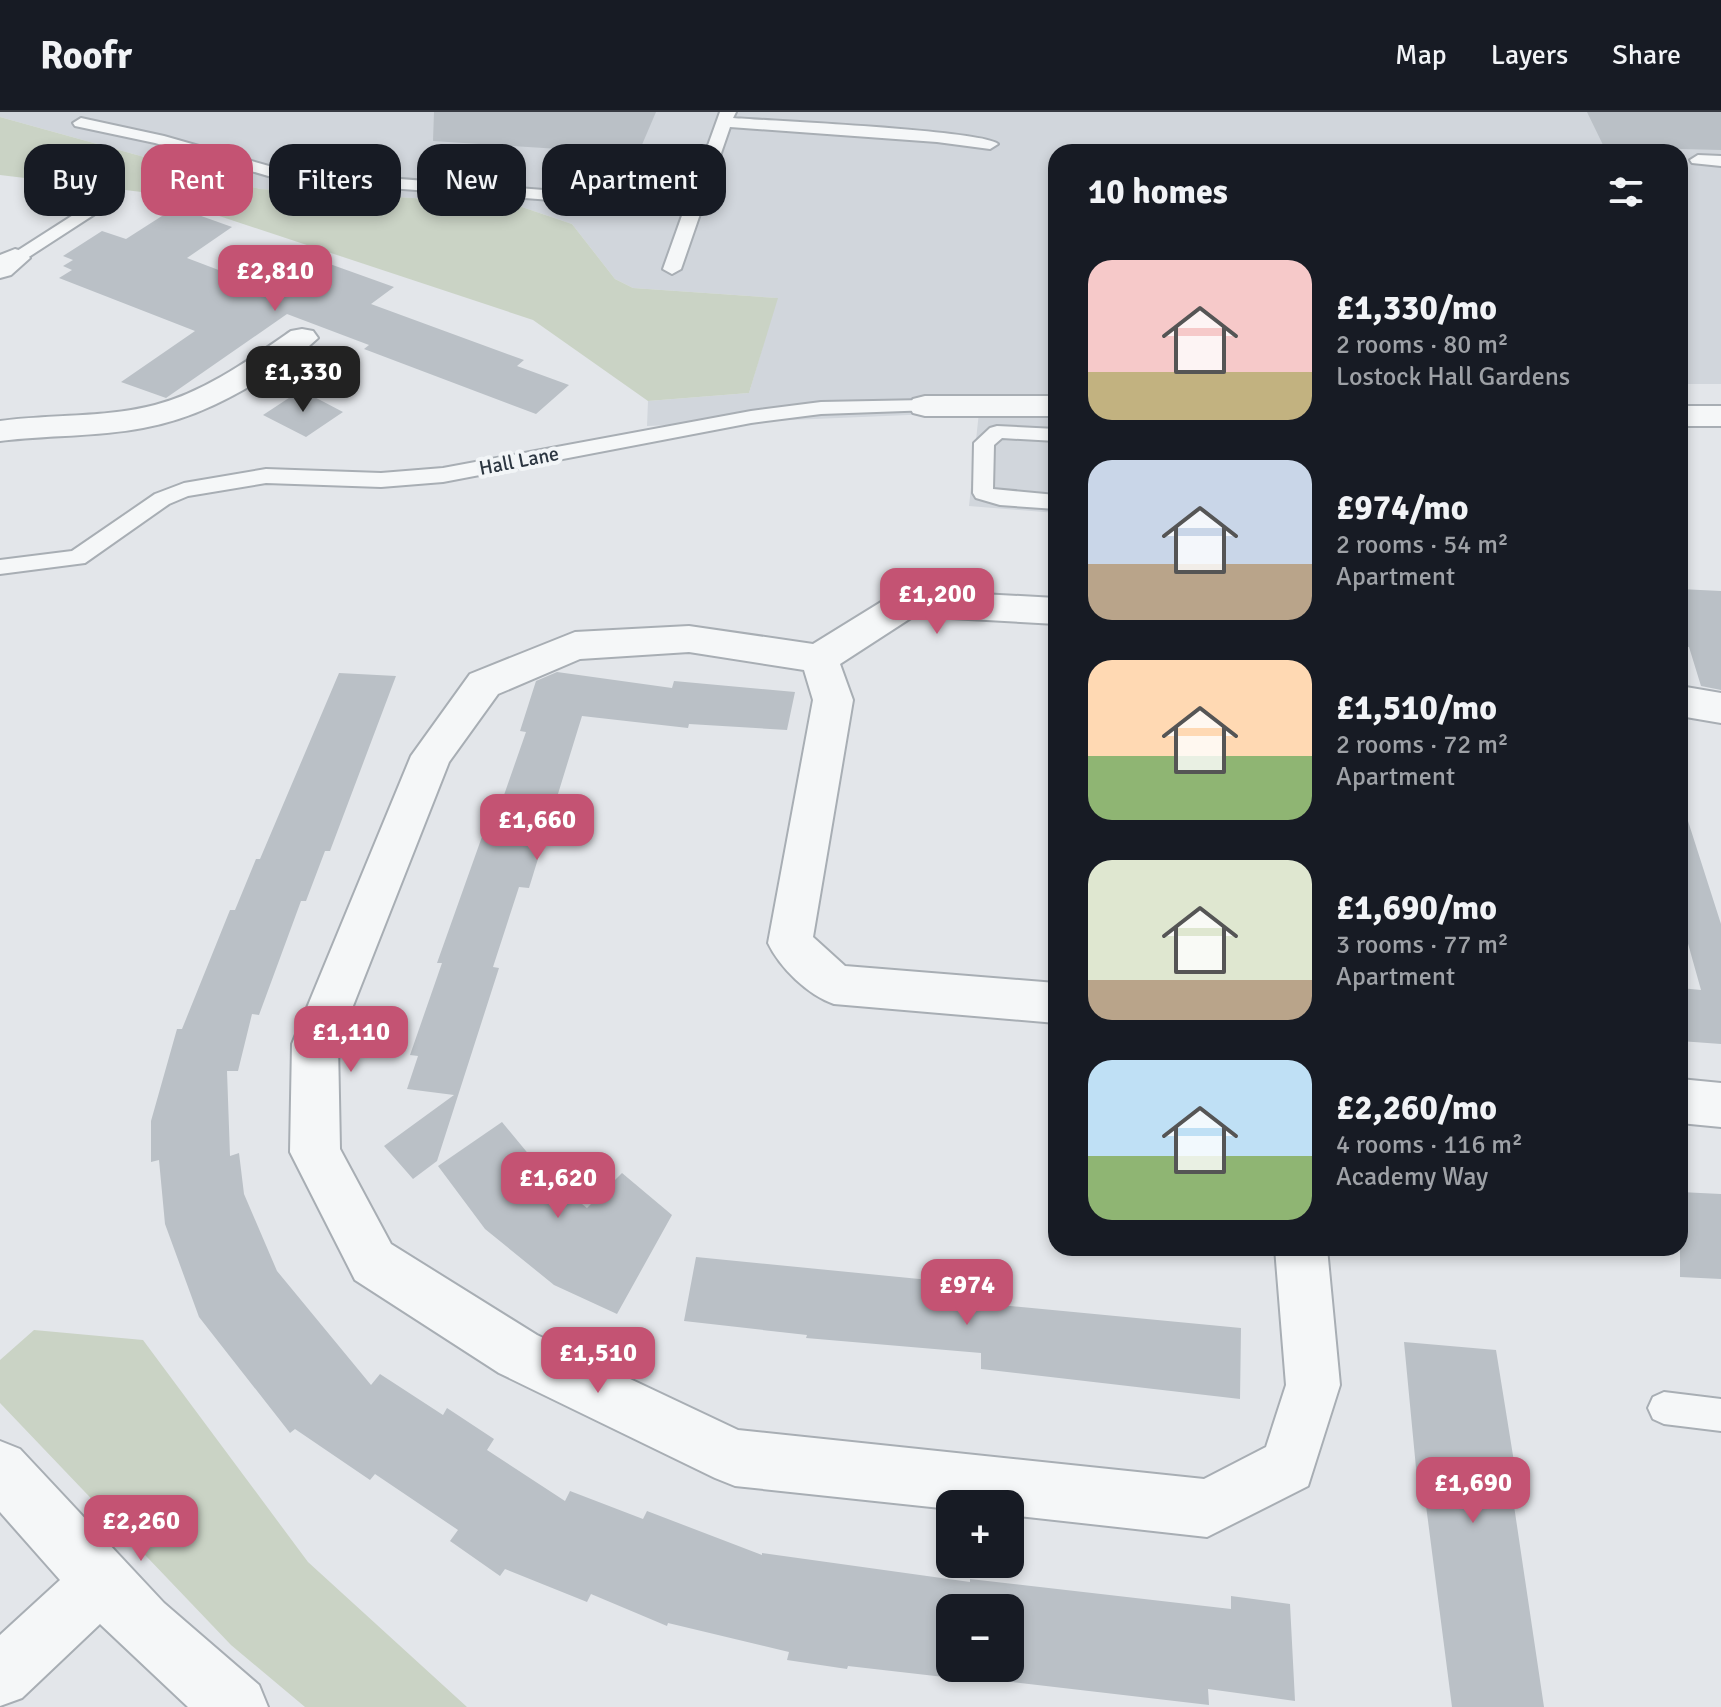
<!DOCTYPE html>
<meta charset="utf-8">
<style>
:root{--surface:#171b24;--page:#242831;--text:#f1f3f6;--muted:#9ea1a6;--line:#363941;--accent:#c45373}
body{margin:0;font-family:Signika,sans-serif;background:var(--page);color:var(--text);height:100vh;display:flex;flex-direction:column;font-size:30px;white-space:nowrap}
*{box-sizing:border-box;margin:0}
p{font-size:26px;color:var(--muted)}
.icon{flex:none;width:44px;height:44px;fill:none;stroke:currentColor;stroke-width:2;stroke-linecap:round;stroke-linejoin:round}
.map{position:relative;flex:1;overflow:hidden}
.sheet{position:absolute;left:1048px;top:32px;width:640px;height:1112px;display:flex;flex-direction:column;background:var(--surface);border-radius:24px;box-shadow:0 4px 12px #0003}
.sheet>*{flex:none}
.banner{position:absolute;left:24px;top:32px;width:760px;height:72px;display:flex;gap:16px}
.controls{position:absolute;left:936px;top:1378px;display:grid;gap:16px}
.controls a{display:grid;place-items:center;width:88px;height:88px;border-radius:16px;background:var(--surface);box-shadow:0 4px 12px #0003;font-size:40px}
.price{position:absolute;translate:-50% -68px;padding:0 18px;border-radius:16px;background:var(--accent);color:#fff;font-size:26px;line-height:52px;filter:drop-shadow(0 2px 4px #0008)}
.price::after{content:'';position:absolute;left:50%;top:48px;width:24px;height:18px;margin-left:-12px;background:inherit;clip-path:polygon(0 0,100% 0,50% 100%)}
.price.active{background:#222;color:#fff}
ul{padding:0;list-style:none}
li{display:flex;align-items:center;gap:24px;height:200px;padding:0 40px}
li span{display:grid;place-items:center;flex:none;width:224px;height:160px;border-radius:24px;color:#555}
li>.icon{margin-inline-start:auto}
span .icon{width:96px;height:96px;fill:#fffc;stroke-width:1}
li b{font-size:34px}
h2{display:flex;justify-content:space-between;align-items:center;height:96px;padding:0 40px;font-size:34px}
.chip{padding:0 28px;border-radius:24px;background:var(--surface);box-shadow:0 4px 12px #0003;font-size:28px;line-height:72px}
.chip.active{background:var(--accent);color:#fff}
header{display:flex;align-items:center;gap:48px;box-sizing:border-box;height:112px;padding:0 40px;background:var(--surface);border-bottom:2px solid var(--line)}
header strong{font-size:38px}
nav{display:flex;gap:44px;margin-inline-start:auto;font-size:28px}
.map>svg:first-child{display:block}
.built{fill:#d1d6dc}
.green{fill:#cad3c5}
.building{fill:#bac0c6;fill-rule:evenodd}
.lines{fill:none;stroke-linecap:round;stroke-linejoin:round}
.lane-casing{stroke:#a8aeb4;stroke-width:4}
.street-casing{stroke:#a8aeb4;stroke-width:4}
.lane{fill:#f5f7f8;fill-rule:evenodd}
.street{fill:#f5f7f8;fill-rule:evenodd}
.labels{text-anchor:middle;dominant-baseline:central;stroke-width:8;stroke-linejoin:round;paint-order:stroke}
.far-street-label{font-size:20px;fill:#2c3641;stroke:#f2f5f7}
</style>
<header>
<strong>Roofr</strong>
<nav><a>Map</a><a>Layers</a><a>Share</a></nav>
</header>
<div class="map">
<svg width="1721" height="1595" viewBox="0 0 1721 1595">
<rect width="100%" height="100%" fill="#e3e6ea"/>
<path class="built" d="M0 0H1721V272H1680V40H1056V401L969 394 979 300 647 314 648 289 749 281 777 186 633 176 615 167 572 112 513 92 260 77 0 5Z"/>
<path class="green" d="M0 5 260 77 513 92 572 112 615 167 633 176 778 186 749 281 648 289 533 208 150 81 0 63Z
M34 1218 143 1228 308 1450 467 1595H305L231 1533 0 1291V1248Z"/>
<path class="building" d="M434 0H656L638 42 433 29Z
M1587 0H1721V38L1604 35Z
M176 95 232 115 187 146 279 181 312 158 316 159 327 151 394 175 371 192 524 248 517 254 569 273 536 302 364 237 369 233 287 202 166 286 121 270 195 219 59 166 72 158 63 154 73 148 63 144 102 119 126 127Z
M301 278 343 300 306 325 263 303Z
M1680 477 1721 479V578L1701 574 1689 535 1680 534Z
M557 560 672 576 674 569 795 580 787 618 689 612 688 616 582 604 529 776 519 775 493 855 499 856 437 1049 413 1067 384 1034 454 983 407 977 418 944 410 943 442 851H437L489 705 496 706 526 620 520 619 536 569Z
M339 561 396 564 330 739H325L306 789H301L259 903 252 902 238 959H227L230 1044 239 1041 244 1082 277 1159 371 1273 380 1262 443 1303 447 1296 494 1327 487 1338 565 1389 570 1379 643 1407 647 1399 762 1443V1441L970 1470V1467L1231 1497V1484L1290 1492 1295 1589 1208 1577 1209 1593 944 1562V1565L848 1554 847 1557 787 1548 789 1540 668 1511 667 1514 591 1482 587 1490 505 1457 500 1464 450 1429 458 1418 375 1362 370 1368 295 1317 290 1321 199 1205 165 1112 159 1048 151 1050V1009L177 917H182L230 798H235L256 747H260ZM950 1496H1010V1556H950Z
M1688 709 1721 812V932L1680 929V876L1701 878 1680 803V710Z
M502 1010 545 1062 587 1096 622 1061 672 1103 617 1202 554 1173 485 1117 438 1054Z
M1680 1080 1721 1082V1167L1680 1165Z
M696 1145 960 1171 959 1189 1241 1216 1240 1287 981 1257V1241L806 1226 807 1223 684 1209Z
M1404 1230 1496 1238 1520 1387H1513L1544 1595H1452L1424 1378 1418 1377Z"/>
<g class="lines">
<defs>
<path id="lane" d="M720 0H736L733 6C770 9 982 18 998 32L990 37 937 30 730 15 681 157 672 162 663 157 684 98 282 68 155 31 75 14 73 11 81 6 164 24 283 58 688 89Z
M1698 43 1721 44V54L1692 51 1690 48Z
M92 91 98 92 100 96 98 100 21 150 15 151 6 146Z
M925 288 935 294 932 298 821 302 751 311 443 370 381 375 266 371 188 384 169 392 85 451 0 462V448L72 439 155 382 184 371 266 357 381 361 443 356 751 299 821 290Z
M997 314 1056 317V329L1002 326 994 333 993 377 1056 383V397L1000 393 976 386 973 381 974 331 990 316Z
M1664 1280 1721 1287V1319L1664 1312 1653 1307 1648 1296 1653 1285Z"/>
<path id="street" d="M15 137 25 140 30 146 11 163 0 166V143Z
M302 217 313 219 318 226 300 242 337 261 342 268 337 275C316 280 298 266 279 256 236 284 193 307 143 316 96 325 47 323 0 329V309C51 302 105 306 155 293 205 280 249 248 291 219Z
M925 284H1056V304H925L913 301 909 294 913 287Z
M1680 294H1721V314H1680Z
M907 478 1056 486V512L914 504 840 552 853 588 813 825 845 854 1056 871V911L834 892C808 883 780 856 768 831L813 588 804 558 689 540 580 547 498 582 449 650 338 932 340 1037 391 1132 537 1223 738 1318 1204 1367 1266 1335 1286 1273 1275 1136H1327L1340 1273 1308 1374 1207 1425 1010 1403V1392H950V1397L735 1374 715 1366 499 1261 355 1168 290 1040 292 932 411 644 470 562 575 520 689 514 813 532 894 482Z
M1680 574 1721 581V611L1680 604Z
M1680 967 1721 971V1015L1680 1011Z
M0 1329 20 1337 164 1491 259 1573 268 1595H188L100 1512 22 1586 0 1594V1523L60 1468 0 1400Z"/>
</defs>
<use href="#lane" class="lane-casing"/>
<use href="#street" class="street-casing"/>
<use href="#lane" class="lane"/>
<use href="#street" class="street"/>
</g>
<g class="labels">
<g class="far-street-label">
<text transform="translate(519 349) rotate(-11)">Hall Lane</text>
</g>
</g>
</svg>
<div class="controls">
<a>+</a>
<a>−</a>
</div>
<b class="price" style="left:275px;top:201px">£2,810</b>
<b class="price active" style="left:303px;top:302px">£1,330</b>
<b class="price" style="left:937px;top:524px">£1,200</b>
<b class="price" style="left:537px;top:750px">£1,660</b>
<b class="price" style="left:351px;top:962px">£1,110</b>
<b class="price" style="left:558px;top:1108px">£1,620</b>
<b class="price" style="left:967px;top:1215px">£974</b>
<b class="price" style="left:598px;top:1283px">£1,510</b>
<b class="price" style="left:1473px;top:1413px">£1,690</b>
<b class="price" style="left:141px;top:1451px">£2,260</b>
<div class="banner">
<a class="chip">Buy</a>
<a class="chip active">Rent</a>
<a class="chip">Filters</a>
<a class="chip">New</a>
<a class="chip">Apartment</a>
</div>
<section class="sheet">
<h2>10 homes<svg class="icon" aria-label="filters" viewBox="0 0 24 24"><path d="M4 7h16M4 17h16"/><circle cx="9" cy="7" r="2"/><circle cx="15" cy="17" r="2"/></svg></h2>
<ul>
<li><span style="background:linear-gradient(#f6c9c9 70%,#c2b280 0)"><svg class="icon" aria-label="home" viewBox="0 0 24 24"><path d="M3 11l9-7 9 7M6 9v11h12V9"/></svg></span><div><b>£1,330/mo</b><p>2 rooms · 80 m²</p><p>Lostock Hall Gardens</p></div></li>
<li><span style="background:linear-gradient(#c9d6e8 65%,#b9a48a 0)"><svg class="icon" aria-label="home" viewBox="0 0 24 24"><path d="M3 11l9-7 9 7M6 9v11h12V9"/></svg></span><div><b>£974/mo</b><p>2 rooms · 54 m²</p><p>Apartment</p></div></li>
<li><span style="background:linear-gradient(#ffd9b3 60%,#8fb573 0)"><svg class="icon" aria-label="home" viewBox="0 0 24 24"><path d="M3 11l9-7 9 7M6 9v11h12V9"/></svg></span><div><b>£1,510/mo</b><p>2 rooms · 72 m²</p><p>Apartment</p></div></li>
<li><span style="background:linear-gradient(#dfe7d0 75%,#b9a48a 0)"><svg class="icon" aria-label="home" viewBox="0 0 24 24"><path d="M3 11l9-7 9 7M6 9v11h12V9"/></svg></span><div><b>£1,690/mo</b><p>3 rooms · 77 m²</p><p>Apartment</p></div></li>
<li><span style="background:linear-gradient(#bfe0f5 60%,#8fb573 0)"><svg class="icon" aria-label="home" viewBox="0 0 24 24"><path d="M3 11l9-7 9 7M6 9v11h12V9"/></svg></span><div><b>£2,260/mo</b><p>4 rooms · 116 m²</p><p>Academy Way</p></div></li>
</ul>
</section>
</div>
